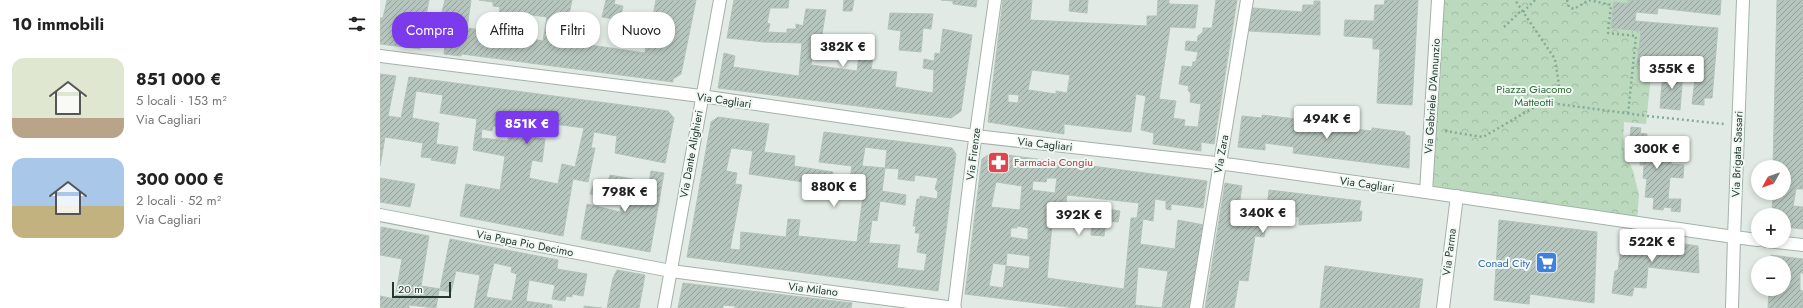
<!DOCTYPE html>
<html lang="it">
<meta charset="utf-8">
<style>
:root{--surface:#fff;--page:#f6f6f6;--text:#222;--muted:#767676;--accent:#7c3aed}
body{margin:0;font-family:Jost,sans-serif;background:var(--page);color:var(--text);height:100vh;display:flex;flex-direction:column;font-size:15px;white-space:nowrap}
*{box-sizing:border-box;margin:0}
p{font-size:13px;color:var(--muted)}
.icon{flex:none;width:22px;height:22px;fill:none;stroke:currentColor;stroke-width:2;stroke-linecap:round;stroke-linejoin:round}
.map{position:relative;flex:1;overflow:hidden}
.drawer{display:flex;flex-direction:column;background:var(--surface);width:380px}
.drawer>*{flex:none}
.banner{position:absolute;left:12px;top:12px;width:380px;height:36px;display:flex;gap:8px}
.needle{width:26px;rotate:230deg}
.tools{position:absolute;left:1371px;top:160px;display:grid;gap:8px}
.tools a{display:grid;place-items:center;width:40px;height:40px;border-radius:50%;background:var(--surface);box-shadow:0 2px 6px #0003;font-size:20px}
.scale{position:absolute;left:12px;bottom:10px;width:59px;box-sizing:border-box;padding-left:4px;border:2px solid #23392f;border-top:0;font-size:11px;line-height:14px;white-space:nowrap;color:#23392f;-webkit-text-stroke:3px #f1f7f3;paint-order:stroke}
.price{position:absolute;translate:-50% -34px;padding:0 9px;border-radius:4px;background:#fff;color:#222;font-size:13px;line-height:26px;filter:drop-shadow(0 1px 2px #0008)}
.price::after{content:'';position:absolute;left:50%;top:24px;width:12px;height:9px;margin-left:-6px;background:inherit;clip-path:polygon(0 0,100% 0,50% 100%)}
.price.on{background:var(--accent);color:#fff}
ul{padding:0;list-style:none}
li{display:flex;align-items:center;gap:12px;height:100px;padding:0 12px}
li span{display:grid;place-items:center;flex:none;width:112px;height:80px;border-radius:12px;color:#555}
li>.icon{margin-inline-start:auto}
span .icon{width:48px;height:48px;fill:#fffc;stroke-width:1}
li b{font-size:17px}
h2{display:flex;justify-content:space-between;align-items:center;height:48px;padding:0 12px;font-size:17px}
.tag{padding:0 14px;border-radius:16px;background:var(--surface);box-shadow:0 2px 6px #0003;font-size:14px;line-height:36px}
.tag.on{background:var(--accent);color:#fff}
main{display:flex;flex:1;min-height:0}
.map>svg:first-child{display:block}
.park{fill:url(#park-crowns)}
.building{fill:url(#building-hatch);stroke:#b4c3ba;fill-rule:evenodd}
.lines{fill:none;stroke-linecap:round;stroke-linejoin:round}
.minor-casing{stroke:#a4b1aa;stroke-width:14}
.tertiary-casing{stroke:#a4b1aa;stroke-width:14}
.secondary-casing{stroke:#a1b5aa;stroke-width:14}
.path{stroke:#83ab97;stroke-width:2.5;stroke-dasharray:2 3;stroke-linecap:butt}
.minor{stroke:#fff;stroke-width:12}
.tertiary{stroke:#fff;stroke-width:12}
.secondary{stroke:#fff;stroke-width:12}
.labels{text-anchor:middle;dominant-baseline:central;stroke-width:4;stroke-linejoin:round;paint-order:stroke}
.park-label{font-size:11px;fill:#306d3c;stroke:#f1f7f3}
.street-label{font-size:11px;fill:#23392f;stroke:#f1f7f3}
.health-label{font-size:11px;fill:#be3a42;stroke:#f1f7f3;text-anchor:start}
.shop-label{font-size:11px;fill:#366cbe;stroke:#f1f7f3;text-anchor:end}
</style>
<main>
<section class="drawer">
<h2>10 immobili<svg class="icon" aria-label="filters" viewBox="0 0 24 24"><path d="M4 7h16M4 17h16"/><circle cx="9" cy="7" r="2"/><circle cx="15" cy="17" r="2"/></svg></h2>
<ul>
<li><span style="background:linear-gradient(#dfe7d0 75%,#b9a48a 0)"><svg class="icon" aria-label="home" viewBox="0 0 24 24"><path d="M3 11l9-7 9 7M6 9v11h12V9"/></svg></span><div><b>851 000 €</b><p>5 locali · 153 m²</p><p>Via Cagliari</p></div></li>
<li><span style="background:linear-gradient(#a9c7e8 60%,#c2b280 0)"><svg class="icon" aria-label="home" viewBox="0 0 24 24"><path d="M3 11l9-7 9 7M6 9v11h12V9"/></svg></span><div><b>300 000 €</b><p>2 locali · 52 m²</p><p>Via Cagliari</p></div></li>
</ul>
</section>
<div class="map">
<svg width="1423" height="308" viewBox="0 0 1423 308">
<defs>
<pattern id="park-crowns" width="20" height="18" patternUnits="userSpaceOnUse"><rect width="20" height="18" fill="#bbdabd"/><path d="M2 6a3 3 0 1 1 6 0M12 15a3 3 0 1 1 6 0" fill="none" stroke="#a0bca3"/></pattern>
<pattern id="building-hatch" width="6" height="6" patternUnits="userSpaceOnUse"><rect width="6" height="6" fill="#b6c5bd"/><path d="M-1 1l2-2M0 6l6-6M5 7l2-2" fill="none" stroke="#94a19a"/></pattern>
</defs>
<rect width="100%" height="100%" fill="#e1eae4"/>
<path class="park" d="M1064 0H1248V4L1234 3 1231 28 1261 31 1257 65 1272 66 1266 124 1244 122 1243 147 1253 171 1259 195 1257 219 1051 188Z"/>
<path class="building" d="M7 0H49L40 49 0 44V18H3Z
M65 0H91L87 28 116 32 120 7 113 6V2L99 0H192L188 20 192 21 189 42 265 53 267 34 278 36 280 27 262 24 264 14 273 16 276 0H316L301 74 293 79V82L82 54 81 56 64 54 65 46H60L55 40ZM130 12 167 17 163 41 126 35Z
M226 0H235L234 4 243 6 240 20 222 17Z
M354 0H409L408 8H390L387 23 390 24 388 32 407 33V29H416V24L423 26 426 9 446 10 440 46 435 44 431 65 477 71 480 49 494 52 491 69 517 72 515 87 553 93 554 70 543 68 544 59 554 61 555 53 560 54 563 29 592 35 581 111 571 118 338 88 344 53 355 56 353 67 419 76 422 43 384 42 347 38Z
M464 0H474L472 11H463Z
M561 0H597L596 7 573 4V1Z
M623 0H652L650 20 767 26V16H777L778 0H789V4L818 5 815 28 790 27 779 99 796 101 793 118 805 120 804 126 818 127 821 104 810 102 811 94 808 90 809 86 799 84 802 66 812 67 813 62 816 61 818 52 805 50 806 41 817 42 818 36 823 32V28H832L836 0H857L834 144 821 142V151L773 144 774 133 761 130 766 96 756 94 751 132 684 124V134L608 122ZM652 70 690 75 687 93 676 91V94L648 90ZM628 94 639 95 638 103 628 102Z
M690 0H708L707 13 689 11Z
M1005 0H1038L1032 105 997 103 1000 49H993V38L964 36 965 20 994 21 995 5H1004Z
M1248 0H1341L1340 15 1278 8 1277 14 1256 12 1255 21 1338 28 1332 98H1324V105L1312 104 1317 62 1273 58 1272 66 1257 65 1261 31 1231 28 1234 2 1248 4Z
M1397 0H1423V189H1416L1413 206 1423 207V229L1404 227V215H1392L1393 193H1404V167H1393Z
M934 1H940V35L869 31 873 8 922 12 923 5H934Z
M510 13 553 14 551 29 543 28 541 52 519 50 521 31 508 29Z
M1283 70 1303 72 1300 110 1280 108Z
M0 74 16 76 8 116 21 118 29 77 288 111 294 118 285 163 235 153 237 136 214 132 211 148H215L208 182 193 179 183 236 80 216 86 184 120 190 125 156 93 150 97 119 60 113 63 95 36 91 32 118 59 123 56 144 78 147 75 164 51 160 52 158 41 157 43 143 5 137 0 166ZM144 110 167 113V123L204 128 195 167 182 164 178 184 149 178 152 160 162 162 165 139 140 135ZM113 126 129 128 128 141 101 138 102 129 112 131Z
M919 114 931 116 933 117V123L941 124V121L965 124V128L992 131V128L1025 132V135L1030 136 1029 168 913 153 914 147 885 143V150L858 147 862 116 882 118V115L916 119Z
M338 117 389 124 384 152 415 156 414 166 453 172 451 186 369 174 373 151 351 148 346 171 357 173 355 184 362 185 350 249 360 250 361 232 406 237 408 219 420 220 418 236 477 242 484 188 469 186 472 166 439 162 444 132 572 148 576 154 558 291 307 257 331 122ZM485 147 507 150 505 168 519 169 518 179 534 181 535 175 558 178 555 189 558 192 557 199 540 196V199H537L533 226H536L535 233H540L537 252 547 254 544 271 517 268 520 245 489 243 492 220 497 221 500 201 525 205 526 195 502 191 505 168 482 166Z
M1251 127 1261 128 1260 133 1267 134 1266 143 1292 146 1291 164 1304 165 1303 178 1290 177 1288 199H1301L1300 212 1291 211 1292 208 1284 207 1283 210 1273 209 1274 198 1265 197 1267 179 1263 178 1264 165H1260L1261 151 1249 150Z
M611 153 827 181 823 208 791 204V210L786 209V201L775 199 773 221 763 219 760 244 795 249 798 220 824 225 809 308H695L585 294 602 159ZM667 178H677L675 193 652 190 653 181 666 182ZM616 182 642 186 640 210 611 207ZM687 195 759 203 757 218H751L744 289 667 278 673 214 712 219 711 235 724 236 726 221 738 222 740 211 686 203ZM637 226 648 228V240L630 237 631 228H637ZM627 253 650 256 649 269 626 266 623 288 609 286 613 263 626 265ZM758 267 788 271 782 308 755 305Z
M271 171 284 173 270 252 201 239 207 204 240 212 242 201 210 194 214 183 227 185 230 175 269 182Z
M0 178 35 184 30 207 0 202Z
M845 183 862 186 858 214 886 216 889 190 981 201 979 211H982L981 221 919 225V217L913 216 911 224 886 225 884 237 875 236 868 281 859 280 854 308H825Z
M1119 220 1217 232 1214 303 1150 294 1149 304 1114 300Z
M1 227 49 236 41 286 60 289 70 239 178 260 177 269 207 274 203 296 192 294V297L186 296 185 301 172 299 175 285 149 280 146 301 172 305V308H94L100 275 76 271 71 292 59 290 56 308 29 305V308H0V296L15 299 22 259 0 255ZM114 263 132 267 131 272 137 274 132 301 106 297Z
M1256 237 1318 246 1319 273 1268 267 1266 288 1254 287 1252 296 1232 293 1235 271 1238 270 1241 248 1254 249Z
M1391 255 1423 259V273H1420V290L1423 291V308H1388L1389 289H1404V263H1390Z
M945 266 1043 279 1039 308H940Z
M237 270 265 275 259 308H227L233 278Z
M303 283 472 303 471 308H355V306L343 305V308H298Z
M204 306 222 308H204Z"/>
<g class="lines">
<defs>
<path id="minor" d="M1046 192 1058 0
M0 215 291 271 575 308
M574 308 593 154 615 0
M816 308 867 0
M1063 308 1077 196"/>
<path id="tertiary" d="M0 56 321 96 595 136 853 165 1046 192 1354 237 1352 308
M284 308 340 0"/>
<path id="secondary" d="M1363 0 1354 237 1378 240
M1386 241 1423 245"/>
</defs>
<use href="#minor" class="minor-casing"/>
<use href="#tertiary" class="tertiary-casing"/>
<use href="#secondary" class="secondary-casing"/>
<path class="path" d="M1187 0 1189 7 1194 9 1209 0 1231 5 1228 33 1256 36 1248 114
M1143 12 1155 0
M1124 27 1142 10
M1163 102 1267 116 1344 124
M1065 131 1103 137 1160 104 1172 95 1179 85 1175 59 1135 0"/>
<use href="#minor" class="minor"/>
<use href="#tertiary" class="tertiary"/>
<use href="#secondary" class="secondary"/>
</g>
<defs>
<symbol id="pharmacy-square" viewBox="-11 -11 22 22"><rect x="-9" y="-9" width="18" height="18" rx="4" fill="#e0444e" stroke="#f1f7f3"/><path d="M-2-6h4v4h4v4h-4v4h-4v-4h-4v-4h4Z" fill="#fff"/></symbol>
<symbol id="supermarket-square" viewBox="-11 -11 22 22"><rect x="-9" y="-9" width="18" height="18" rx="4" fill="#3f7fe0" stroke="#f1f7f3"/><path d="M-6-5.5h2.5l.6 2H6L4.5 2H-2.5L-4.4-4H-6ZM-1.5 3.2a1.3 1.3 0 1 0 .1 0ZM3 3.2a1.3 1.3 0 1 0 .1 0Z" fill="#fff"/></symbol>
</defs>
<g fill-rule="evenodd">
<use href="#pharmacy-square" x="606" y="150" width="25" height="25"/>
<use href="#supermarket-square" x="1154" y="250" width="25" height="25"/>
</g>
<g class="labels">
<g class="park-label">
<text x="1154" y="89">Piazza Giacomo<tspan x="1154" dy="13">Matteotti</tspan></text>
</g>
<g class="street-label">
<text transform="translate(1052 96) rotate(-86)">Via Gabriele D'Annunzio</text>
<text transform="translate(344 100) rotate(8)">Via Cagliari</text>
<text transform="translate(665 144) rotate(6)">Via Cagliari</text>
<text transform="translate(311 154) rotate(-80)">Via Dante Alighieri</text>
<text transform="translate(593 154) rotate(-83)">Via Firenze</text>
<text transform="translate(841 154) rotate(-80)">Via Zara</text>
<text transform="translate(1357 154) rotate(-88)">Via Brigata Sassari</text>
<text transform="translate(987 184) rotate(8)">Via Cagliari</text>
<text transform="translate(145 243) rotate(11)">Via Papa Pio Decimo</text>
<text transform="translate(1069 252) rotate(-83)">Via Parma</text>
<text transform="translate(433 289) rotate(7)">Via Milano</text>
</g>
<g class="health-label">
<text x="634" y="162">Farmacia Congiu</text>
</g>
<g class="shop-label">
<text x="1150" y="263">Conad City</text>
</g>
</g>
</svg>
<div class="tools">
<a><svg class="needle" viewBox="-14 -14 28 28"><path d="M0-13l5 13h-10z" fill="#e53935"/><path d="M0 13l5-13h-10z" fill="#767676"/></svg></a>
<a>+</a>
<a>−</a>
</div>
<div class="scale">20 m</div>
<b class="price" style="left:463px;top:68px">382K €</b>
<b class="price" style="left:1292px;top:90px">355K €</b>
<b class="price" style="left:947px;top:140px">494K €</b>
<b class="price on" style="left:147px;top:145px">851K €</b>
<b class="price" style="left:1277px;top:170px">300K €</b>
<b class="price" style="left:454px;top:208px">880K €</b>
<b class="price" style="left:245px;top:213px">798K €</b>
<b class="price" style="left:883px;top:234px">340K €</b>
<b class="price" style="left:699px;top:236px">392K €</b>
<b class="price" style="left:1272px;top:263px">522K €</b>
<div class="banner">
<a class="tag on">Compra</a>
<a class="tag">Affitta</a>
<a class="tag">Filtri</a>
<a class="tag">Nuovo</a>
</div>
</div>
</main>
